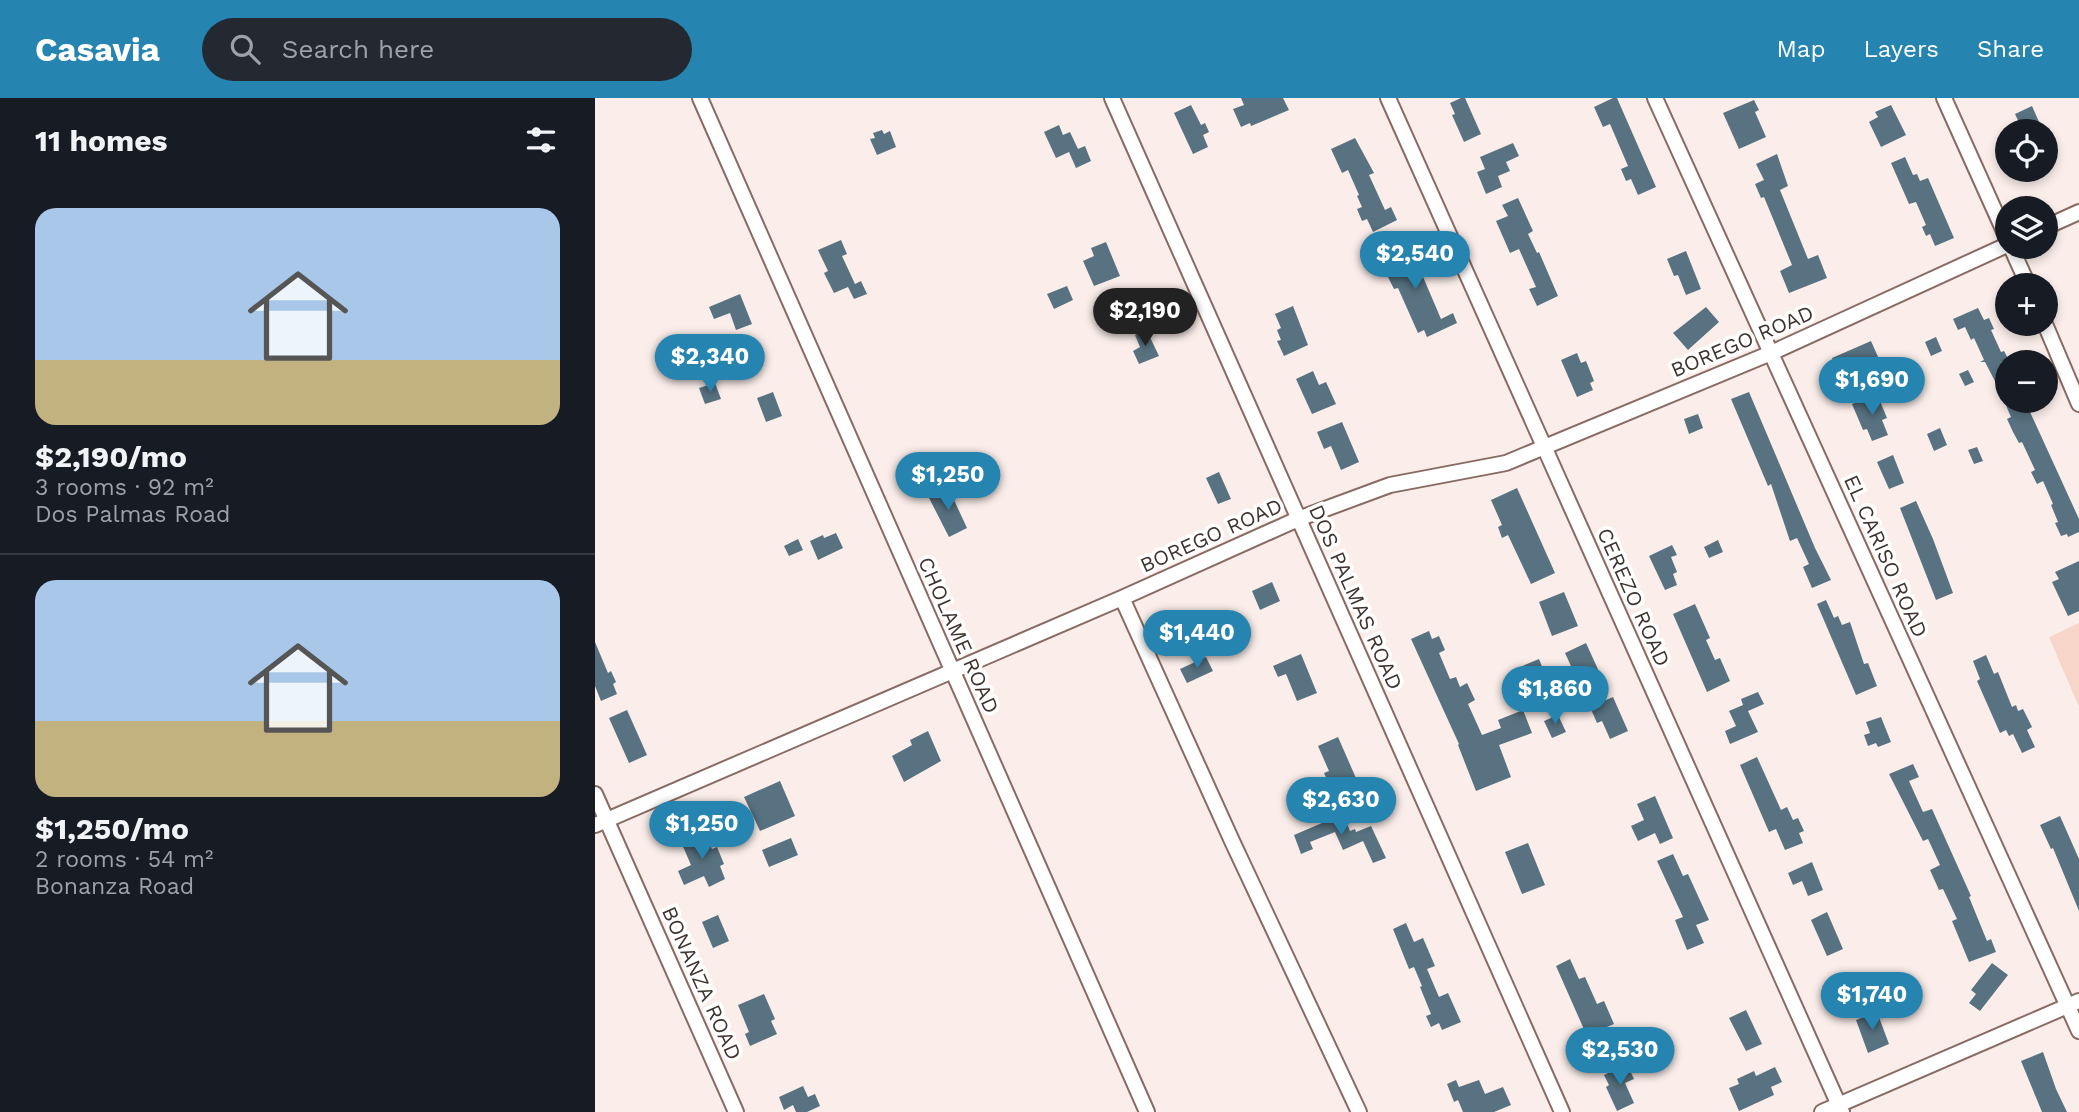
<!DOCTYPE html>
<meta charset="utf-8">
<style>
:root{--surface:#171b24;--page:#242831;--text:#f1f3f6;--muted:#9ea1a6;--line:#363941;--accent:#2584b0}
body{margin:0;font-family:"Work Sans",sans-serif;background:var(--page);color:var(--text);height:100vh;display:flex;flex-direction:column;font-size:26px;white-space:nowrap}
*{box-sizing:border-box;margin:0}
p{font-size:23px;color:var(--muted)}
.icon{flex:none;width:38px;height:38px;fill:none;stroke:currentColor;stroke-width:2;stroke-linecap:round;stroke-linejoin:round}
.map{position:relative;flex:1;overflow:hidden}
.sheet{display:flex;flex-direction:column;background:var(--surface);width:595px}
.sheet>*{flex:none}
.tools{position:absolute;left:1400px;top:21px;display:grid;gap:14px}
.tools a{display:grid;place-items:center;width:63px;height:63px;border-radius:50%;background:var(--surface);box-shadow:0 4px 10px #0003;font-size:35px}
.price{position:absolute;translate:-50% -60px;padding:0 16px;border-radius:24px;background:var(--accent);color:#fff;font-size:23px;line-height:46px;filter:drop-shadow(0 2px 4px #0008)}
.price::after{content:'';position:absolute;left:50%;top:42px;width:21px;height:16px;margin-left:-10px;background:inherit;clip-path:polygon(0 0,100% 0,50% 100%)}
.price.on{background:#222;color:#fff}
ul{padding:0;list-style:none}
li{display:grid;align-content:center;gap:14px;height:371px;padding:0 35px}
li+li{border-top:2px solid var(--line)}
li span{display:grid;place-items:center;height:217px;border-radius:21px;color:#555}
li>.icon{margin-inline-start:auto}
span .icon{width:126px;height:126px;fill:#fffc;stroke-width:1}
li b{font-size:30px}
h2{display:flex;justify-content:space-between;align-items:center;height:84px;padding:0 35px;font-size:30px}
header{display:flex;align-items:center;gap:42px;box-sizing:border-box;height:98px;padding:0 35px;background:var(--accent);color:#fff}
header strong{font-size:33px}
nav{display:flex;gap:38px;margin-inline-start:auto;font-size:24px}
.search{width:490px;height:63px;background:var(--page);display:flex;align-items:center;gap:18px;box-sizing:border-box;padding:0 24px;border-radius:38px;color:var(--muted);font-size:26px}
main{display:flex;flex:1;min-height:0}
.map>svg:first-child{display:block}
.green{fill:#f7d5c9}
.building{fill:#587281}
.lines{fill:none;stroke-linecap:round;stroke-linejoin:round}
.minor-casing{stroke:#886b62;stroke-width:18}
.minor{stroke:#fff;stroke-width:14}
.labels{text-anchor:middle;dominant-baseline:central;stroke-width:7;stroke-linejoin:round;paint-order:stroke}
.street-label{font-size:21px;fill:#3f332f;stroke:#fff}
</style>
<header>
<strong>Casavia</strong>
<div class="search"><svg class="icon" aria-label="search" viewBox="0 0 24 24"><circle cx="10" cy="10" r="6"/><path d="M15 15l6 6"/></svg>Search here</div>
<nav><a>Map</a><a>Layers</a><a>Share</a></nav>
</header>
<main>
<section class="sheet">
<h2>11 homes<svg class="icon" aria-label="filters" viewBox="0 0 24 24"><path d="M4 7h16M4 17h16"/><circle cx="9" cy="7" r="2"/><circle cx="15" cy="17" r="2"/></svg></h2>
<ul>
<li><span style="background:linear-gradient(#a9c7e8 70%,#c2b280 0)"><svg class="icon" aria-label="home" viewBox="0 0 24 24"><path d="M3 11l9-7 9 7M6 9v11h12V9"/></svg></span><div><b>$2,190/mo</b><p>3 rooms · 92 m²</p><p>Dos Palmas Road</p></div></li>
<li><span style="background:linear-gradient(#a9c7e8 65%,#c2b280 0)"><svg class="icon" aria-label="home" viewBox="0 0 24 24"><path d="M3 11l9-7 9 7M6 9v11h12V9"/></svg></span><div><b>$1,250/mo</b><p>2 rooms · 54 m²</p><p>Bonanza Road</p></div></li>
</ul>
</section>
<div class="map">
<svg width="1484" height="1014" viewBox="0 0 1484 1014">
<rect width="100%" height="100%" fill="#fbeeea"/>
<path class="green" d="M1484 525V609L1454 539Z"/>
<path class="building" d="M646 0H688L694 12 656 28 655 25 646 29 638 11 649 7Z
M866 0H870L886 36 869 44 857 17 860 16 855 5Z
M1018 0H1022L1061 89 1043 97 1036 81 1031 83 1026 71 1033 68 1015 26 1008 29 999 9Z
M1159 2 1164 12 1160 14 1171 39 1144 51 1128 15Z
M596 7 606 27 610 25 614 34 608 37 613 49 598 56 579 15Z
M1296 7 1311 37 1286 49 1274 24 1283 19 1280 14Z
M1437 8 1448 33H1428L1420 16Z
M464 27 468 37 475 34 483 51 490 48 496 63 481 70 474 54 461 60 449 34Z
M287 32 289 36 295 33 301 49 282 57 275 41 280 40 278 35Z
M760 40 779 75 774 77 790 112 796 109 802 122 778 134 772 121 767 123 762 111 767 109 762 98 764 97 753 72 747 75 736 51Z
M918 45 924 58 911 64 915 73 903 78 907 89 891 96 882 74 890 71 885 59Z
M1182 56 1193 88 1185 92 1213 161 1223 157 1232 180 1194 195 1185 173 1197 167 1169 99 1166 100 1160 86 1169 82 1161 66Z
M1310 59 1318 77 1322 76 1325 83 1333 80 1359 140 1340 148 1335 136 1331 138 1327 129 1331 127 1321 104 1314 106 1296 65Z
M923 100 938 133 933 136 942 155 944 154 963 198 942 208 934 191 941 189 924 151 915 155 901 123 913 118 907 107Z
M246 142 252 156 247 158 260 186 266 183 272 196 259 201 253 189 239 195 229 175 233 173 223 152Z
M805 142 811 155 817 153 846 221 858 215 862 225 832 239 829 232 823 235 803 190 799 191 792 177 800 173 789 149Z
M511 144 525 178 499 188 488 163 499 158 496 150Z
M1091 153 1106 191 1091 197 1083 177 1079 178 1072 161Z
M472 188 478 202 459 211 452 196Z
M145 196 157 226 141 232 135 215 119 221 114 209Z
M698 208 713 247 689 258 682 243 686 242 682 232 686 230 680 216Z
M1111 209 1124 224 1093 252 1078 235Z
M1383 210 1389 222 1394 220 1399 231 1396 232 1406 254 1409 253 1415 264H1406L1412 277V303H1430L1484 421V434L1473 439 1472 436 1466 438 1460 425 1463 424 1456 407 1458 406 1448 383 1442 386 1436 374 1440 372 1427 344 1424 345 1418 334 1412 321 1416 319 1403 289 1390 264H1385L1389 262 1379 240 1376 242 1370 229 1363 232 1358 221Z
M551 231 564 258 544 266 538 253 545 249 540 237Z
M1341 239 1347 253 1336 258 1330 244Z
M1276 243 1284 261 1245 278 1237 260Z
M982 255 986 265 991 263 999 283 995 285 998 292 982 299 966 262Z
M1373 272 1379 284 1370 288 1364 276Z
M718 273 724 287 731 284 741 306 717 316 701 281Z
M120 285 126 301 110 306 104 290Z
M178 294 187 318 171 324 162 300Z
M1154 294 1220 450 1236 482 1217 490 1208 469 1214 466 1202 440 1195 443 1176 386 1173 388 1136 301Z
M1282 296 1292 320 1287 322 1293 337 1277 343 1272 331 1268 332 1257 306Z
M1103 316 1108 330 1094 336 1089 321Z
M747 324 764 364 746 372 736 348 729 351 722 334Z
M1345 330 1352 347 1339 353 1332 336Z
M1382 349 1388 363 1379 366 1373 352Z
M1298 357 1309 385 1294 391 1282 364Z
M624 374 636 401 623 406 611 380Z
M353 389 372 430 354 439 333 398Z
M922 390 960 475 936 486 913 437 907 440 903 429 907 427 896 402Z
M1321 403 1338 441 1358 495 1341 502 1305 410Z
M241 435 248 450 223 462 215 443 228 437 229 440Z
M203 441 208 452 194 458 189 448Z
M1123 442 1128 454 1114 460 1109 449Z
M1077 447 1082 457 1076 459 1082 474 1078 476 1082 487 1070 492 1054 458Z
M1484 463V513L1473 518 1457 484 1464 481 1460 474Z
M677 484 685 503 665 512 657 493Z
M969 494 983 528 957 538 944 504Z
M1231 502 1239 520 1243 518 1247 527 1255 524 1269 566 1273 565 1282 588 1261 597 1222 506Z
M1100 506 1115 540 1111 542 1120 562 1125 560 1135 583 1112 594 1078 516Z
M834 533 837 541 844 538 850 552 844 555 855 581 861 579 865 589 872 585 880 602 873 606 887 637 906 630 903 622 928 612 937 635 904 647 916 679 881 693 863 647 864 646 816 541Z
M0 544 13 575 16 573 21 584 18 586 22 596 6 603 0 588Z
M991 545 1007 580 986 590 970 555Z
M706 556 722 595 702 603 691 576 683 579 678 568Z
M1391 557 1399 576 1403 574 1417 609 1421 607 1423 613 1428 611 1437 629 1432 632 1440 649 1427 655 1418 636 1414 638 1411 632 1405 635 1382 583 1385 581 1378 563Z
M611 559 618 573 592 585 585 571Z
M944 561 954 586 934 593 925 569Z
M1163 594 1169 606 1153 613 1163 634 1135 646 1130 633 1141 628 1134 613 1148 607 1146 601Z
M1018 599 1033 633 1015 641 1007 623 1002 625 995 609Z
M32 612 52 657 34 665 14 620Z
M963 617 971 634 957 640 949 623Z
M1286 619 1296 644 1283 649 1281 645 1273 648 1269 637 1275 635 1271 624Z
M333 633 346 663 309 684 297 658 317 647 315 642Z
M743 639 764 687 744 696 739 684 734 686 729 675 734 673 723 648Z
M1162 659 1186 712 1192 709 1198 722 1203 720 1209 733 1204 735 1208 745 1190 752 1181 731 1174 734 1145 667Z
M1318 666 1324 679 1314 683 1328 714 1337 711 1376 798 1374 799 1392 843 1396 841 1401 854 1374 864 1357 823 1362 821 1348 791 1344 792 1335 772 1345 767 1333 741 1328 743 1294 676Z
M185 683 200 718 165 733 149 699Z
M1060 698 1078 740 1065 746 1060 735 1043 743 1036 728 1049 722 1042 706Z
M748 716 755 733 760 731 761 734 776 728 791 760 778 765 768 743 748 752 740 734 715 744 718 751 706 756 699 737Z
M1465 718 1484 761V813L1458 750 1456 751 1445 727Z
M109 734 117 751 122 749 129 766 125 768 130 781 114 789 109 778 89 787 83 773 96 767 86 744Z
M196 740 203 757 174 769 167 752Z
M933 745 950 787 927 796 910 754Z
M1078 756 1088 778 1093 776 1114 822 1101 827 1109 845 1092 852 1080 822 1088 819 1062 763Z
M1217 764 1228 792 1213 798 1207 783 1198 787 1193 775Z
M1232 814 1248 851 1232 858 1216 822Z
M123 817 134 843 118 850 107 824Z
M811 825 819 844 828 840 840 868 832 871 844 899 853 895 866 924 847 932 844 925 836 929 831 918 836 916 825 889 827 888 819 869 814 871 798 831Z
M975 861 984 881 990 879 1002 906 1009 903 1019 926 1012 929 1014 933 1007 936 1011 949 999 954 961 868Z
M1397 865 1413 877 1385 913 1374 905 1381 896 1376 892Z
M169 896 180 921 176 923 182 936 155 948 150 936 154 934 143 907Z
M1151 912 1167 946 1151 953 1134 920Z
M1282 914 1294 946 1273 955 1261 922Z
M1448 954 1461 991 1472 1014H1447L1426 963Z
M1032 966 1039 981 1030 985 1039 1005 1022 1013 1011 989 1014 987 1009 977Z
M1180 969 1187 984 1176 989 1179 997 1144 1013 1134 990 1144 986 1142 981 1159 973 1161 978Z
M861 982 864 989 884 982 890 996 908 989 916 1007 899 1014H868L863 1002 859 1004 852 986Z
M208 988 213 999 220 996 225 1008 212 1014H201L198 1007 189 1012 184 999Z"/>
<g class="lines">
<defs>
<path id="minor" d="M105 0 552 1014
M517 0 967 1014
M793 0 1247 1014
M1060 0 1484 933
M1349 0 1412 140
M1451 129 1484 114
M1416 149 1433 187
M1450 226 1484 306
M527 500 637 743 764 1014
M0 696 141 1014
M0 727 527 500 703 421 795 387 911 365 1176 255 1412 147
M1227 1014 1484 903"/>
</defs>
<use href="#minor" class="minor-casing"/>
<use href="#minor" class="minor"/>
</g>
<g class="labels">
<g class="street-label">
<text transform="translate(1147 243) rotate(-23)">BOREGO ROAD</text>
<text transform="translate(616 437) rotate(-24)">BOREGO ROAD</text>
<text transform="translate(1291 458) rotate(66)">EL CARISO ROAD</text>
<text transform="translate(761 499) rotate(66)">DOS PALMAS ROAD</text>
<text transform="translate(1039 499) rotate(66)">CEREZO ROAD</text>
<text transform="translate(364 537) rotate(66)">CHOLAME ROAD</text>
<text transform="translate(107 885) rotate(66)">BONANZA ROAD</text>
</g>
</g>
</svg>
<div class="tools">
<a><svg class="icon" aria-label="locate" viewBox="0 0 24 24"><circle cx="12" cy="12" r="6"/><path d="M12 2v4M12 18v4M2 12h4M18 12h4"/></svg></a>
<a><svg class="icon" aria-label="layers" viewBox="0 0 24 24"><path d="M12 4l9 5-9 5-9-5zM3 14l9 5 9-5"/></svg></a>
<a>+</a>
<a>−</a>
</div>
<b class="price" style="left:820px;top:193px">$2,540</b>
<b class="price on" style="left:550px;top:250px">$2,190</b>
<b class="price" style="left:115px;top:296px">$2,340</b>
<b class="price" style="left:1277px;top:319px">$1,690</b>
<b class="price" style="left:353px;top:414px">$1,250</b>
<b class="price" style="left:602px;top:572px">$1,440</b>
<b class="price" style="left:960px;top:628px">$1,860</b>
<b class="price" style="left:746px;top:739px">$2,630</b>
<b class="price" style="left:107px;top:763px">$1,250</b>
<b class="price" style="left:1277px;top:934px">$1,740</b>
<b class="price" style="left:1025px;top:989px">$2,530</b>
</div>
</main>
